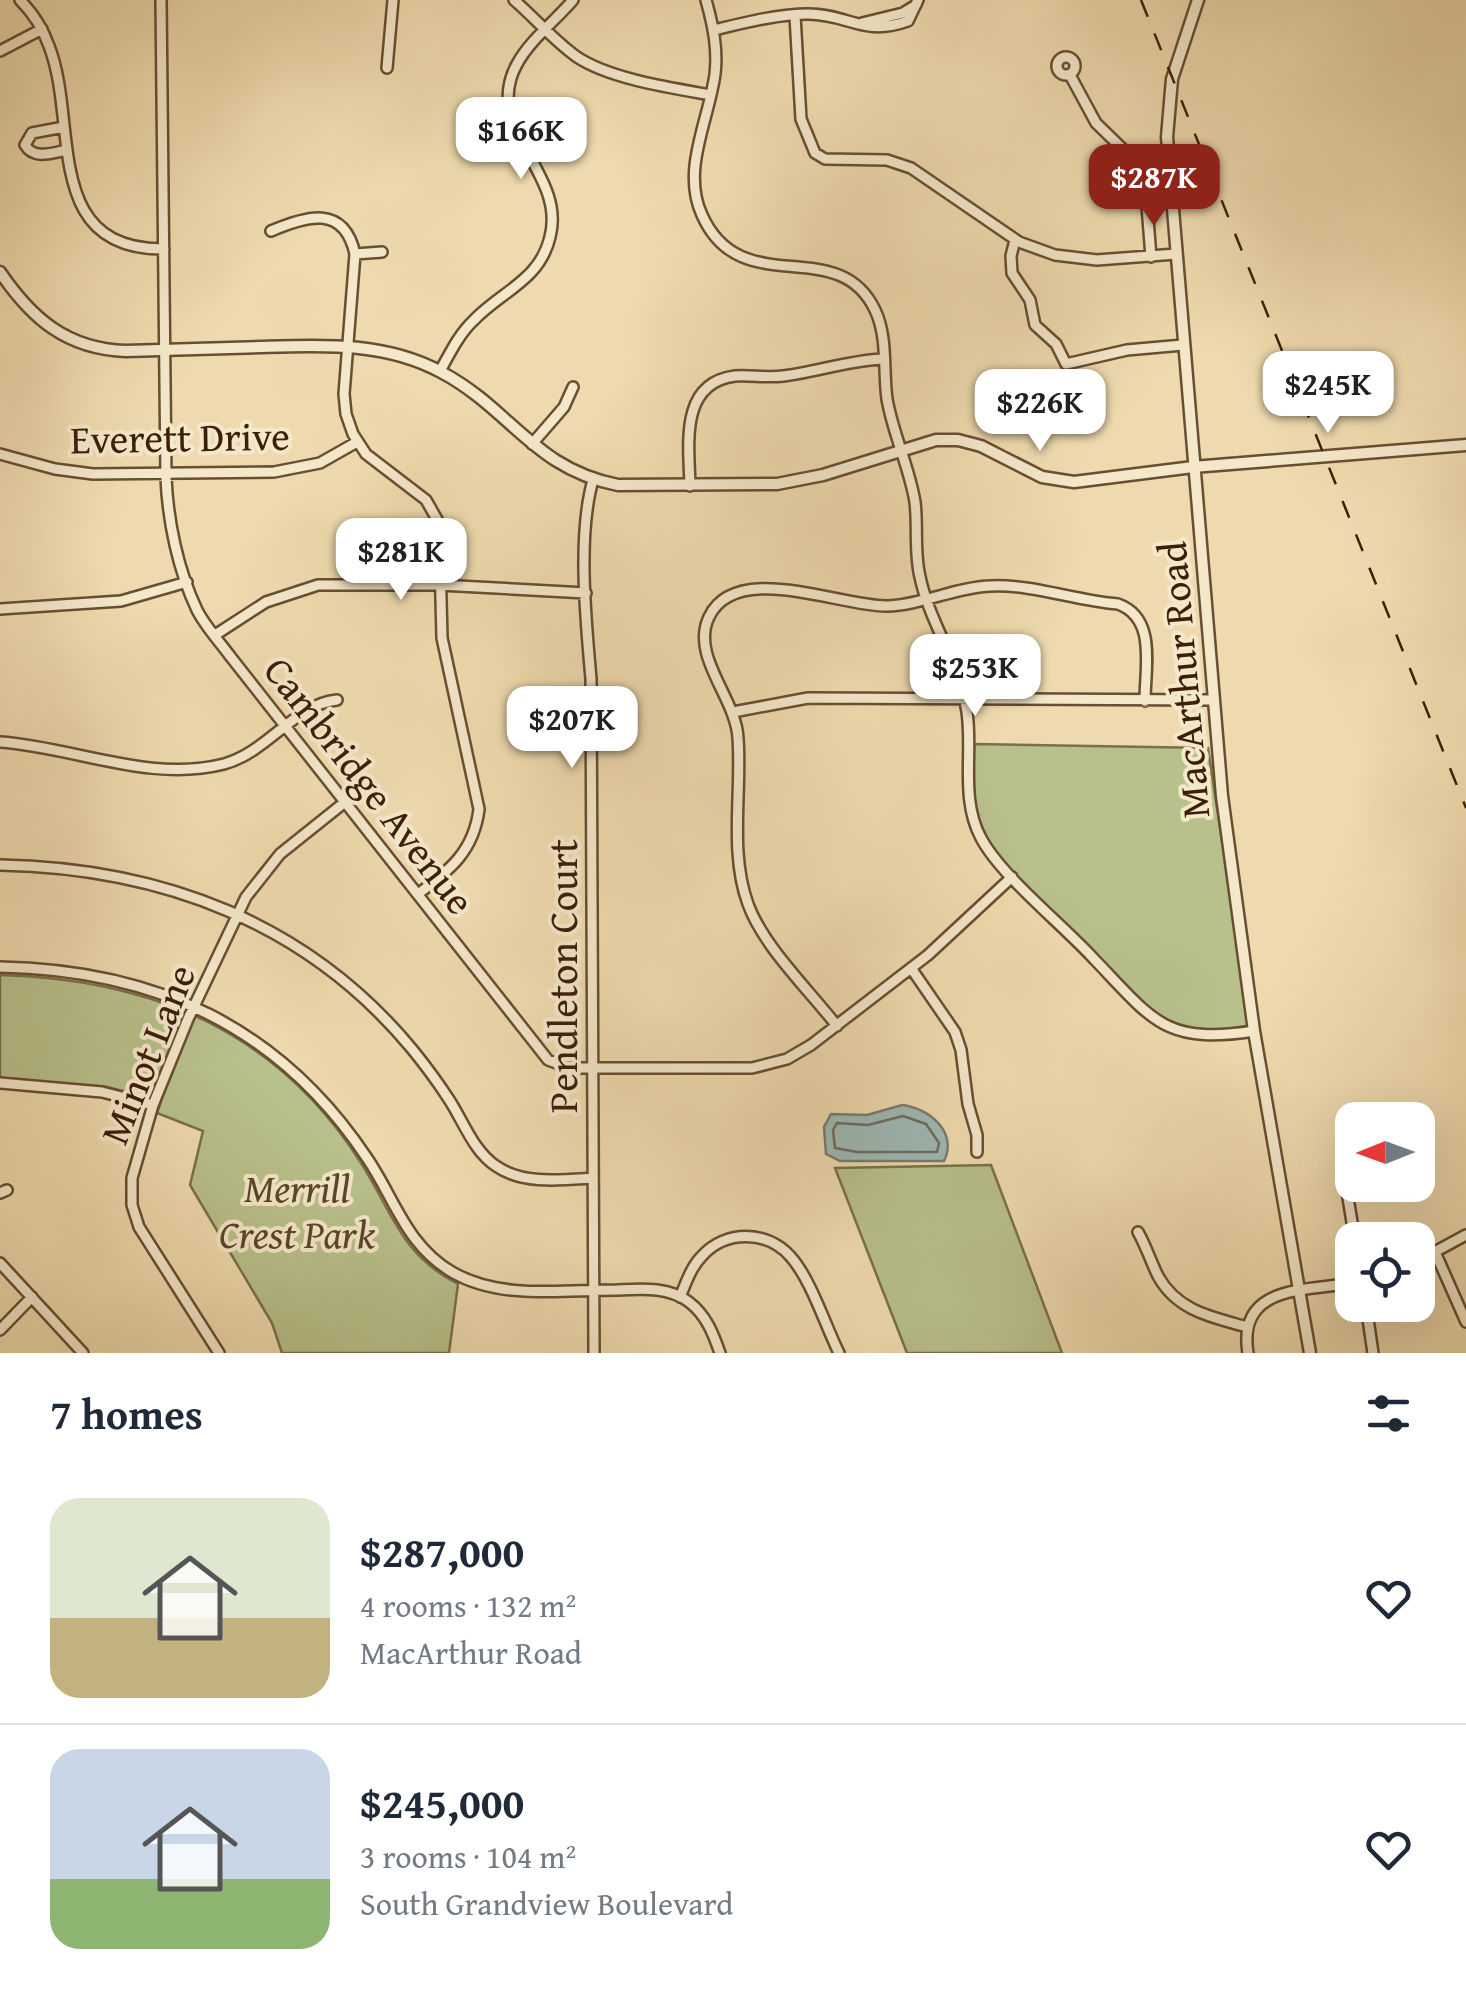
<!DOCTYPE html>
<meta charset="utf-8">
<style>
:root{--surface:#fff;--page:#f2f2f3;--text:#1f2937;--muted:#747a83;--line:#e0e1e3;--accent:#8f2418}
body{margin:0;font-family:"Gentium Book Plus",serif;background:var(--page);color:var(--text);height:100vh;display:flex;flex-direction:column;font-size:38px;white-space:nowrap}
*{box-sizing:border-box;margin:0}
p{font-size:32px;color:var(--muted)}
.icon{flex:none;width:55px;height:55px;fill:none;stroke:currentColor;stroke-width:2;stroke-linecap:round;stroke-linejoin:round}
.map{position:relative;height:1353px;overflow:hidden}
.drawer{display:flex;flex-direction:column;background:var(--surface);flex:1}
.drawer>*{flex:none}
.needle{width:65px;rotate:269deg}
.tools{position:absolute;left:1335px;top:1102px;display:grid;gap:20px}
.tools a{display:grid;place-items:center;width:100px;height:100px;border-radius:20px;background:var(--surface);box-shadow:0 10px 40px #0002;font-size:50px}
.price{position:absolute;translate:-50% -85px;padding:0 22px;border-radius:20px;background:#fff;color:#222;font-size:32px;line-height:65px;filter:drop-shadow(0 2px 5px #0008)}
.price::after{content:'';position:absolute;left:50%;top:60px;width:30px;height:22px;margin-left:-15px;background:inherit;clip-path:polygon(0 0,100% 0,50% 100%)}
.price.selected{background:var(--accent);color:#fff}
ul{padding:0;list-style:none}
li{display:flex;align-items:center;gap:30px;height:250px;padding:0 50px}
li+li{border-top:2px solid var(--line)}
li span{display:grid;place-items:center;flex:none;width:280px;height:200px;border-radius:30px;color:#555}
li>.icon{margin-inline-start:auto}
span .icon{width:120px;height:120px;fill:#fffc;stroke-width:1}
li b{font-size:42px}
h2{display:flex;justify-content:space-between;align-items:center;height:120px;padding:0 50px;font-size:42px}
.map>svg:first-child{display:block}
.green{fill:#b8c08b;stroke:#7a704a;stroke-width:2.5}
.water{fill:#9db8b5;stroke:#767b70;stroke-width:2.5}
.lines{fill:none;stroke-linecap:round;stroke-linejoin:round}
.shore{stroke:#6c6c5e;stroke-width:2.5}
.minor-casing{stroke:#684e32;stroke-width:14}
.tertiary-casing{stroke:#684e32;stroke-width:15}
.minor{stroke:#f4e7ca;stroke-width:9}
.tertiary{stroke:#f4e7ca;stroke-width:10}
.rail{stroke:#3c1f08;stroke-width:2.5;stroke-dasharray:18 18;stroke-linecap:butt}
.labels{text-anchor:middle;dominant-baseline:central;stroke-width:8;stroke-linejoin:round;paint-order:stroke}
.street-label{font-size:40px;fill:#3c1f08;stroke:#f4e7ca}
.park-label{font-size:40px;font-style:italic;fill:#5b4729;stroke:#f4e7ca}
</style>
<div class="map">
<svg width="1466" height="1353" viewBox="0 0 1466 1353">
<rect width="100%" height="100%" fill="#eedaae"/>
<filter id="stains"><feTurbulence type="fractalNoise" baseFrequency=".002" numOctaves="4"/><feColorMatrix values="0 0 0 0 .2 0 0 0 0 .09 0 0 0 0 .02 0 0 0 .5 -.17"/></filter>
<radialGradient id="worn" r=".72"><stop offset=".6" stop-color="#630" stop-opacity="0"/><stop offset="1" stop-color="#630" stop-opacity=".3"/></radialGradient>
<path class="green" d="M974 744 1208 748 1248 1014 1247 1026C1207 1035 1179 1032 1146 1007L1008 867C971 825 972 798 974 744Z
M0 975C151 979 277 1031 361 1163 393 1213 401 1255 458 1284L449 1353H282L272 1323 190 1185 203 1131 157 1113 161 1101 107 1087 0 1078Z
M991 1165 1062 1353H907L835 1168Z"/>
<path class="water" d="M902 1105C930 1108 958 1133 944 1161H840L826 1154 824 1127 831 1114 867 1115Z"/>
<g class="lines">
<path class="shore" d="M903 1116 926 1124 939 1143 937 1152H857L835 1148 833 1130 837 1123 868 1125Z"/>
<defs>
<path id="minor" d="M20 0C33 13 43 29 49 46 79 122 41 250 164 249
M161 0 166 478C168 522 178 570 197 610 205 626 219 641 230 656L548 1060 570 1068H752L787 1059 811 1045 928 955 1012 877
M514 0C535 18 554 41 577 57 610 79 672 88 711 95
M706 0C713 25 718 49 715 74 709 120 681 170 702 215 741 303 838 232 875 310 888 337 883 371 887 399 893 434 909 466 915 502 918 527 914 552 920 577 930 624 960 663 967 712 973 753 960 799 981 838 1001 876 1063 925 1094 959 1153 1020 1164 1045 1254 1031
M795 16 801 119 815 153 825 159 887 160 911 168 1019 242 1055 255 1097 260 1176 254
M862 23 903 13 916 5
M714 30C743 23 778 14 808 14 849 14 863 37 908 21L918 0
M0 51 42 29
M1057 66a9 9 0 1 1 18 0a9 9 0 1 1-18 0Z
M387 68 393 0
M1070 75 1096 123 1133 159 1145 180 1151 257
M64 127 32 133 25 145C34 160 52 153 67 150
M271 231C306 216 344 204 355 254L344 394 346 414 353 434 366 454 426 500 439 523 442 638 479 809C474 851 450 870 418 894
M1015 240 1011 256 1012 273 1030 300 1035 325 1056 344 1066 364 1127 350 1183 345
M355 254 382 252
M440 371C450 353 459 334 474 320 502 291 540 280 550 237 567 172 481 129 517 64 530 40 555 21 573 0
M532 444 564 407 573 387
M0 454 55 469 93 474 274 472 320 463 357 442
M593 480C577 536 586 621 591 679L594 1353
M690 486C689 445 679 383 735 376 751 375 767 378 783 376 817 372 849 360 884 359
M0 609 121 601 187 582
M215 635 266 602 318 585H440L586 593
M733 712 808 698 1212 700
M0 742C74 747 149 783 224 764 268 752 295 704 337 700
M0 865C161 868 307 922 412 1049 425 1065 437 1081 448 1098 463 1120 473 1151 496 1166 523 1185 562 1180 593 1178
M0 967C155 970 279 1026 367 1158 395 1199 406 1245 452 1272 500 1300 562 1290 616 1290 640 1289 668 1286 689 1302 706 1315 713 1333 720 1353
M911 968 955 1032 961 1050 968 1104 977 1135V1152
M837 1026C809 990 763 946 748 904 729 853 742 791 738 738 736 698 690 656 709 617 736 560 841 607 887 606 922 605 956 587 991 586 1033 584 1076 601 1118 604 1157 618 1145 667 1145 701
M0 1083 102 1092 153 1105
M1346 1186 1355 1240
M0 1193 7 1190
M1138 1232C1146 1246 1151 1262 1158 1276 1177 1311 1212 1317 1247 1327
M1435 1252 1466 1322
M1418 1261 1466 1235
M0 1263 83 1353
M680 1297C686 1283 691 1267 702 1256 725 1230 767 1230 790 1256 811 1279 825 1325 839 1353
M1366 1305 1373 1353
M0 1330 32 1297
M219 1353 139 1227 132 1205V1178L153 1105 188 1019 246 897 280 854 345 802
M1248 1353C1237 1285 1305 1291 1352 1283"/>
<path id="tertiary" d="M1198 0 1172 79 1167 137 1222 796 1254 1031 1310 1353
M0 272C32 319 67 349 126 351 171 350 217 348 263 347 325 345 385 342 441 372 511 409 534 469 618 485L777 484 823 475 936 440H958L981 446 1042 477 1074 482 1193 467 1466 445"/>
</defs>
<use href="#minor" class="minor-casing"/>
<use href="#tertiary" class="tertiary-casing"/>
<use href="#minor" class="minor"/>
<use href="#tertiary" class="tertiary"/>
<path class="rail" d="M1141 0 1466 808"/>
</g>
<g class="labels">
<g class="street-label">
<text transform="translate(180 437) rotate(-1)">Everett Drive</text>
<text transform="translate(1183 680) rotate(-95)">MacArthur Road</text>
<text transform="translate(370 785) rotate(52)">Cambridge Avenue</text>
<text transform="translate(562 976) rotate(-90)">Pendleton Court</text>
<text transform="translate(147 1054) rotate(-68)">Minot Lane</text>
</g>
<g class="park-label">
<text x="297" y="1187">Merrill<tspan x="297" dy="46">Crest Park</tspan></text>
</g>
</g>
<rect width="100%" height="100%" filter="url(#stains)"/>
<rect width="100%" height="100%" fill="url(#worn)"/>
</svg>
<div class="tools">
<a><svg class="needle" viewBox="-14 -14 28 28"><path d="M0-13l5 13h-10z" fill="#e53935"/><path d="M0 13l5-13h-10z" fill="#747a83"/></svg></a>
<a><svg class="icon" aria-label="locate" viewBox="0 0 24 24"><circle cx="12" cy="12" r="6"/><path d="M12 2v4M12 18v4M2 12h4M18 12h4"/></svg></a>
</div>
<b class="price" style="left:521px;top:182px">$166K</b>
<b class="price selected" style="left:1154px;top:229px">$287K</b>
<b class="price" style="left:1328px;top:436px">$245K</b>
<b class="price" style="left:1040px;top:454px">$226K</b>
<b class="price" style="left:401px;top:603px">$281K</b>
<b class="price" style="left:975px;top:719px">$253K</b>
<b class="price" style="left:572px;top:771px">$207K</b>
</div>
<section class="drawer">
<h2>7 homes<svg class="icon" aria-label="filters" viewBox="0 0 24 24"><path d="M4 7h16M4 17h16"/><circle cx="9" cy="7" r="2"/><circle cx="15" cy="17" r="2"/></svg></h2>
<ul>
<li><span style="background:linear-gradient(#dfe7d0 60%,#c2b280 0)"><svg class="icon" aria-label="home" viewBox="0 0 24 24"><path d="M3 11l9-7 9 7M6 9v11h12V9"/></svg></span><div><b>$287,000</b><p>4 rooms · 132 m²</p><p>MacArthur Road</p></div><svg class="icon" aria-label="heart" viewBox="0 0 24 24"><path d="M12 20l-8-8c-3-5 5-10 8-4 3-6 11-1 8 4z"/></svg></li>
<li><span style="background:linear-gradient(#c9d6e8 65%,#8fb573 0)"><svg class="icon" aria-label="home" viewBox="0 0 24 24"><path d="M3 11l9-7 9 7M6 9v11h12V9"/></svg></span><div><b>$245,000</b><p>3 rooms · 104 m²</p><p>South Grandview Boulevard</p></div><svg class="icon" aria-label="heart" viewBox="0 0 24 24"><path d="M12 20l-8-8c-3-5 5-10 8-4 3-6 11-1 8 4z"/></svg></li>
</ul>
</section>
